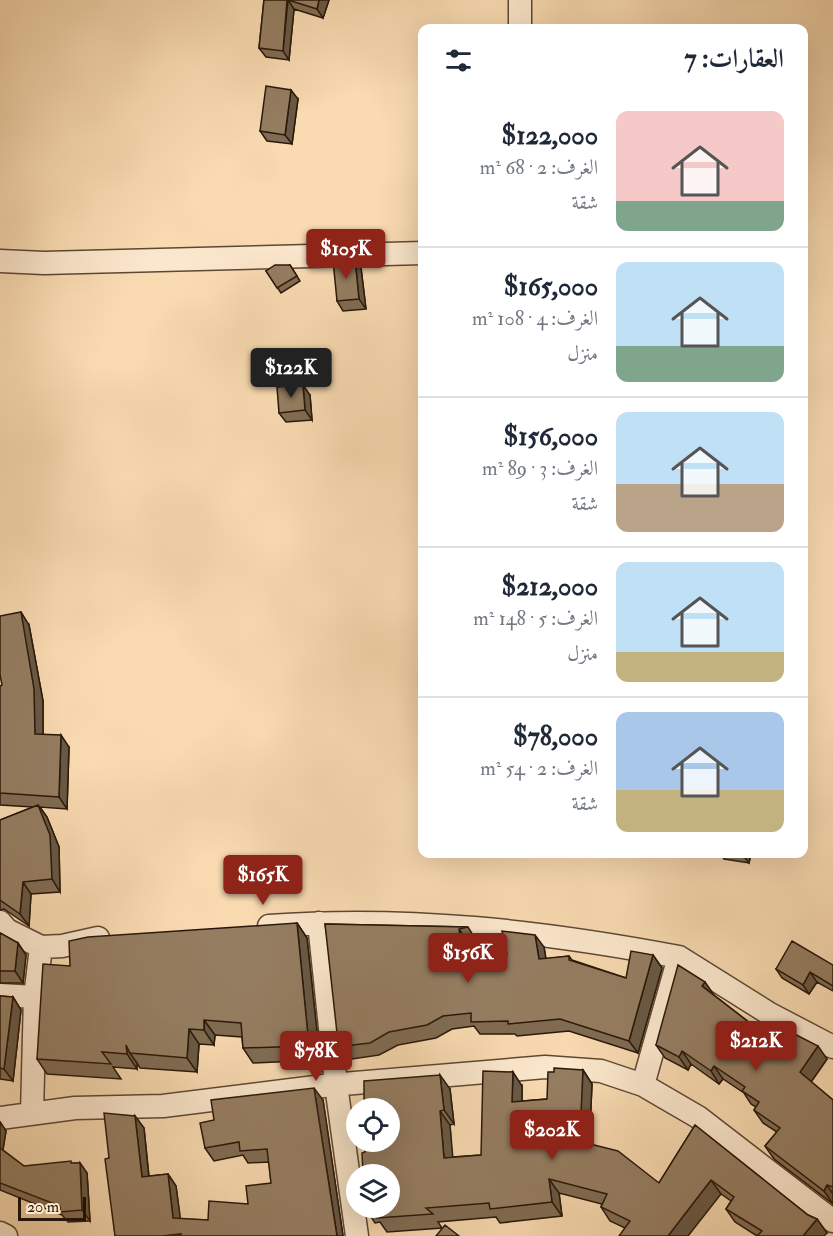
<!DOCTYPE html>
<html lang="ar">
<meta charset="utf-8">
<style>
:root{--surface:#fff;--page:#f6f6f7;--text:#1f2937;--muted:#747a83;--line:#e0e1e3;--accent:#8f2418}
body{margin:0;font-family:"IM FELL Double Pica",Amiri,serif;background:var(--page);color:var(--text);direction:rtl;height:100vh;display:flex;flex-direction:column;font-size:22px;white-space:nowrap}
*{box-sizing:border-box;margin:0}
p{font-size:20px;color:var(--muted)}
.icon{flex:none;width:33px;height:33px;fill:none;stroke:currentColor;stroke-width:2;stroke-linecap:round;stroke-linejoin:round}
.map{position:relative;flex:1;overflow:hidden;direction:ltr}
.panel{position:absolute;left:418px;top:24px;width:390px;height:834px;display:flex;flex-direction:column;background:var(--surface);border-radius:12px;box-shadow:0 6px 24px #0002;direction:rtl}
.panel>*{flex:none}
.tools{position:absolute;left:346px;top:1098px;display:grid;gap:12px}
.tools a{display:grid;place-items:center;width:54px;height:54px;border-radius:50%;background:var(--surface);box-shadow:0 6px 24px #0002;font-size:30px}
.scale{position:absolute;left:18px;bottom:15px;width:68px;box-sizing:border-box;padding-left:6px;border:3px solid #29180a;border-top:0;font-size:16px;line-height:21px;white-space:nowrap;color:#29180a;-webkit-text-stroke:4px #fbe7cc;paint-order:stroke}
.price{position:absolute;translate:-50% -51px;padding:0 14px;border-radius:6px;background:var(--accent);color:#fff;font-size:20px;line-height:39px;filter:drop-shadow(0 2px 3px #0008)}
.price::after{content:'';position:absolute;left:50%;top:36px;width:18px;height:14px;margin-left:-9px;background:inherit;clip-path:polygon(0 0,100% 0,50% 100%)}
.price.on{background:#222;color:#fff}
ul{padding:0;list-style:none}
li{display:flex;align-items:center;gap:18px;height:150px;padding:0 24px}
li+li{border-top:2px solid var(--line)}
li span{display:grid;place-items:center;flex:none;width:168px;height:120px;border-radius:12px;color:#555}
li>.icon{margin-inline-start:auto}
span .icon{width:72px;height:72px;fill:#fffc;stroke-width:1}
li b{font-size:26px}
h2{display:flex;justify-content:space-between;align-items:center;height:72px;padding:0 24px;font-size:26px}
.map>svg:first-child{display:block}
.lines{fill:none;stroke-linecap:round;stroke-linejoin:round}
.minor-casing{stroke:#5d4834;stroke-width:25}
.minor{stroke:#fbe7cc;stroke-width:22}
.wall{fill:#806c53;stroke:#29180a;stroke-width:1.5}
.shaded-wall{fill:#685844;stroke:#29180a;stroke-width:1.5}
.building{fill:#957d61;stroke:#29180a;stroke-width:1.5}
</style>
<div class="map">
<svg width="833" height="1236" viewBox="0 0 833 1236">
<rect width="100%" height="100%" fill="#f9dab1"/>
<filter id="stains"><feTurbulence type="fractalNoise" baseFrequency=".00333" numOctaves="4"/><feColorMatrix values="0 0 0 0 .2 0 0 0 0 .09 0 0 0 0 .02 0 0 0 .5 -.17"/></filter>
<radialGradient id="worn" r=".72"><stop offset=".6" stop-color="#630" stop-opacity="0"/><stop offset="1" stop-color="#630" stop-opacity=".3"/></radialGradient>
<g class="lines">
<defs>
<path id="minor" d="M520 0V28
M0 261 44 263 423 253
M0 922 7 930 41 947
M319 923 336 1085 357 1236
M269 926C408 916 541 931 679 957
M0 995 35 997
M643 1085 679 957 770 1014 833 1047
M32 1113 35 997 41 947 62 946 98 938
M0 1118 75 1108 163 1106 331 1085 545 1067 601 1071 643 1085 698 1117 833 1221
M0 1233 6 1236"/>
</defs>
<use href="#minor" class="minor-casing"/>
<use href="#minor" class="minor"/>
</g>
<path class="wall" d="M264 0H329L323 18 294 9 289 60 266 57 259 48Z
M298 99 292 144 267 141 260 131Z
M355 259 361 268 366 309 343 311 337 301Z
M290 265 300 281 281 293 266 271Z
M310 395 312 420 286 422 279 413Z
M29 625 43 701V734L69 747 67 809 40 807 47 817 59 847 60 892 31 894 29 926 4 909 0 910V820L33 807 0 805V686L2 685Z
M720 854H751L749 863 724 859Z
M297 923 307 938 320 1060 253 1063 243 1048 242 1037 215 1035 214 1045 199 1044 197 1072 140 1068 137 1063V1069L113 1067 121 1079 47 1074 37 1059 70 966Z
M325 924 468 927 476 940 468 942 471 968H502L544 947 546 959 569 956 572 960 626 978 653 955 662 968 638 1053 569 1031 517 1036 515 1034H480L474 1026 452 1029 436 1038 398 1045 379 1055 352 1059 344 1046Z
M0 933 18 943 26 955 23 983H0Z
M833 965V991L817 982 809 994 782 978 776 969Z
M714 995 768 1037 827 1059 811 1082 833 1100V1204L774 1159 765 1146 777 1132 763 1123 754 1110 756 1107 751 1104 744 1093 723 1079 719 1084 691 1064 688 1070 665 1058 656 1045Z
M0 996 13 997 21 1010 13 1081 0 1079Z
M583 1070 592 1084 590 1128 586 1143 659 1183 695 1125 808 1215 817 1219 827 1233 757 1236 735 1222 726 1209 731 1201 721 1194 625 1228 610 1221 601 1207 602 1204 559 1193 562 1216 500 1223 496 1217 438 1222 442 1228 387 1232 380 1222 375 1223 366 1209 365 1152 450 1089 454 1124 450 1125 452 1157 481 1155 522 1086V1101L547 1099Z
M323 1100 343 1236H115L109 1158 135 1116 144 1128 149 1176 168 1174 176 1186 180 1219 208 1220 248 1204 271 1183 269 1162 248 1163 243 1155 214 1161 205 1148Z
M0 1122 6 1131 3 1150 24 1166 80 1163 87 1173 90 1221 68 1222 62 1215 0 1190Z"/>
<path class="shaded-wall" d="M288 0 294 9 289 60 283 51Z
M319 0H329L323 18 317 9Z
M291 90 298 99 292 144 285 135Z
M355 259 361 268 366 309 359 299Z
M303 385 310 395 312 420 305 410Z
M804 492 807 507 804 504Z
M21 612 29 625 43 701V746L35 734Z
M61 735 69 747 67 809 59 797Z
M38 805 47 817 59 847 60 892 52 879Z
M742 854H751L749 863Z
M23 882 31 894 29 926 20 914Z
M297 923 307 938 320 1060 309 1046Z
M459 929 468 942 473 981 464 968Z
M535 935 544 947 548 972 539 959Z
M18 943 26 955 23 983 15 971Z
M653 955 662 968 638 1053 629 1041Z
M810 972 817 982 809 994 803 985Z
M705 982 714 995 702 986Z
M13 997 21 1010 13 1081 4 1069Z
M204 1020 215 1035 214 1045 204 1030Z
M189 1029 199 1044 197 1072 187 1058Z
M126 1045 130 1053 137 1063V1069L127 1054Z
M818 1046 827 1059 809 1085 800 1072Z
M682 1051 691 1064 688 1070 679 1057Z
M714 1066 723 1079 719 1084 711 1071Z
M583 1070 592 1084 590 1128 584 1154 574 1140Z
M513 1072 522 1086V1116L512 1102Z
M440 1075 450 1089 454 1124 444 1110Z
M314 1088 323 1100 343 1236H337Z
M440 1111 450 1125 454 1171 444 1158Z
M135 1116 144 1128 150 1189 142 1177Z
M0 1122 6 1131 2 1155 0 1152Z
M80 1163 87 1173 90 1221 82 1210Z
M168 1174 176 1186 182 1230 173 1218Z
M549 1179 559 1193 562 1216 552 1202Z
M711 1180 721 1194 688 1236H668Z
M827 1185 833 1194V1204L824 1191Z
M817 1219 827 1233 824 1236H803Z"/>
<path class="building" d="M264 0H287L283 51 259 48Z
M288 0H319L317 9Z
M266 86 291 90 285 135 260 131Z
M355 259 359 299 337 301 333 260Z
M275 265H290L297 276 277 288 266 271Z
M303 385 305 410 279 413 277 387Z
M21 612 34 689 35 734 61 735 59 797 0 793V686L2 685 0 675V616Z
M38 805 50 835 52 879 23 882 20 914 0 900V820Z
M297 923 309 1046 243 1048 241 1023 204 1020V1030L189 1029 187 1058 130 1053 126 1045 127 1054 102 1052 111 1064 37 1059 43 964 70 966 69 941 88 937Z
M325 924 468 927 459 929 464 968H502L501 955 507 954 502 931 535 935 539 959 569 956V960L626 978 631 951 653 955 629 1041 560 1019 508 1024V1021L471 1022V1013L443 1016 427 1025 389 1032 370 1043 344 1046 337 1033Z
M0 933 18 943 15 971H0Z
M792 941 833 965V986L810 972 803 985 776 969Z
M678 965 705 982 702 986 768 1037 777 1025 818 1046 800 1072 833 1100V1187L827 1185 824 1191 765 1146 780 1128 754 1110 759 1102 742 1091 745 1087 714 1066 711 1071 682 1051 679 1057 656 1045Z
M0 996 13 997 4 1069 0 1068Z
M554 1068 583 1070 581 1114 574 1140 618 1151 659 1183 695 1125 808 1215 817 1219 803 1236H757L762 1231 726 1209 734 1197 711 1180 668 1236H619L630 1221 601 1207 607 1194 549 1179 552 1202 490 1209 489 1203 426 1208 433 1214 377 1218 376 1208 366 1209V1208H390V1174H363L362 1153 365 1152 364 1142H390V1108H364V1081L440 1075 444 1110 440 1111 444 1158 481 1155 483 1071 513 1072 512 1102 547 1099 548 1072H554Z
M314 1088 337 1236H180L181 1234 162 1236H115L105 1159 109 1158 104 1113 135 1116 142 1177 168 1174 173 1218 208 1220 209 1201 248 1204 246 1186 271 1183 267 1149 240 1151 239 1142 205 1148 200 1123 214 1120 211 1100Z
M0 1148 24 1166 71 1161V1163H80L82 1210 60 1212V1206L0 1183Z
M445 1225 459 1236H436Z"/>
<rect width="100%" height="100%" filter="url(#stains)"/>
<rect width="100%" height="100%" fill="url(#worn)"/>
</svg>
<div class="tools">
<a><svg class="icon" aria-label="locate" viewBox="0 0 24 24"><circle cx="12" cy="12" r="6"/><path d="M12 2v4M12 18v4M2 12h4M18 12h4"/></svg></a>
<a><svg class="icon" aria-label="layers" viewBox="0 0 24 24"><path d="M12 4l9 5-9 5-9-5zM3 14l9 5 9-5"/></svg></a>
</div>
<div class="scale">20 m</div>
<b class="price" style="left:346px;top:280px">$105K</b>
<b class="price on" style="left:291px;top:399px">$122K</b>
<b class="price" style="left:263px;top:906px">$165K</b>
<b class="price" style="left:468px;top:984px">$156K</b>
<b class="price" style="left:756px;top:1072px">$212K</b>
<b class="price" style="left:316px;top:1082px">$78K</b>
<b class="price" style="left:552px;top:1161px">$202K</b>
<section class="panel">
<h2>العقارات: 7<svg class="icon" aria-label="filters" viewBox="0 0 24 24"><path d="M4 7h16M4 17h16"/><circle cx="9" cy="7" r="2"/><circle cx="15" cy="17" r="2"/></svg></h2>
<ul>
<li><span style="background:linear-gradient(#f6c9c9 75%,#7fa58c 0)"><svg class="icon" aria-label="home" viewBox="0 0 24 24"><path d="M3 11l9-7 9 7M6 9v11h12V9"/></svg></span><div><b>$122,000</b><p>الغرف: 2 · 68 m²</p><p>شقة</p></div></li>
<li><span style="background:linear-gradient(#bfe0f5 70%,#7fa58c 0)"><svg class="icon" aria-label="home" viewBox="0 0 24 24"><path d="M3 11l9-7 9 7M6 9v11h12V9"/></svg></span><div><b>$165,000</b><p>الغرف: 4 · 108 m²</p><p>منزل</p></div></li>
<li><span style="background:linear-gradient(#bfe0f5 60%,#b9a48a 0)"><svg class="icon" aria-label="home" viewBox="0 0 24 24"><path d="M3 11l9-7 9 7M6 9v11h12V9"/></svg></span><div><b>$156,000</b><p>الغرف: 3 · 89 m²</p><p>شقة</p></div></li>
<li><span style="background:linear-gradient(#bfe0f5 75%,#c2b280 0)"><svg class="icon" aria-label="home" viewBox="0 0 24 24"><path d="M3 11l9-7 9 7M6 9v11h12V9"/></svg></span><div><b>$212,000</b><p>الغرف: 5 · 148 m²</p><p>منزل</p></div></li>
<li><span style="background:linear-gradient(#a9c7e8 65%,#c2b280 0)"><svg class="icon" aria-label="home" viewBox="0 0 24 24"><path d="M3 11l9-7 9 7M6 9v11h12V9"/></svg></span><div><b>$78,000</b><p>الغرف: 2 · 54 m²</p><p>شقة</p></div></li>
</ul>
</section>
</div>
